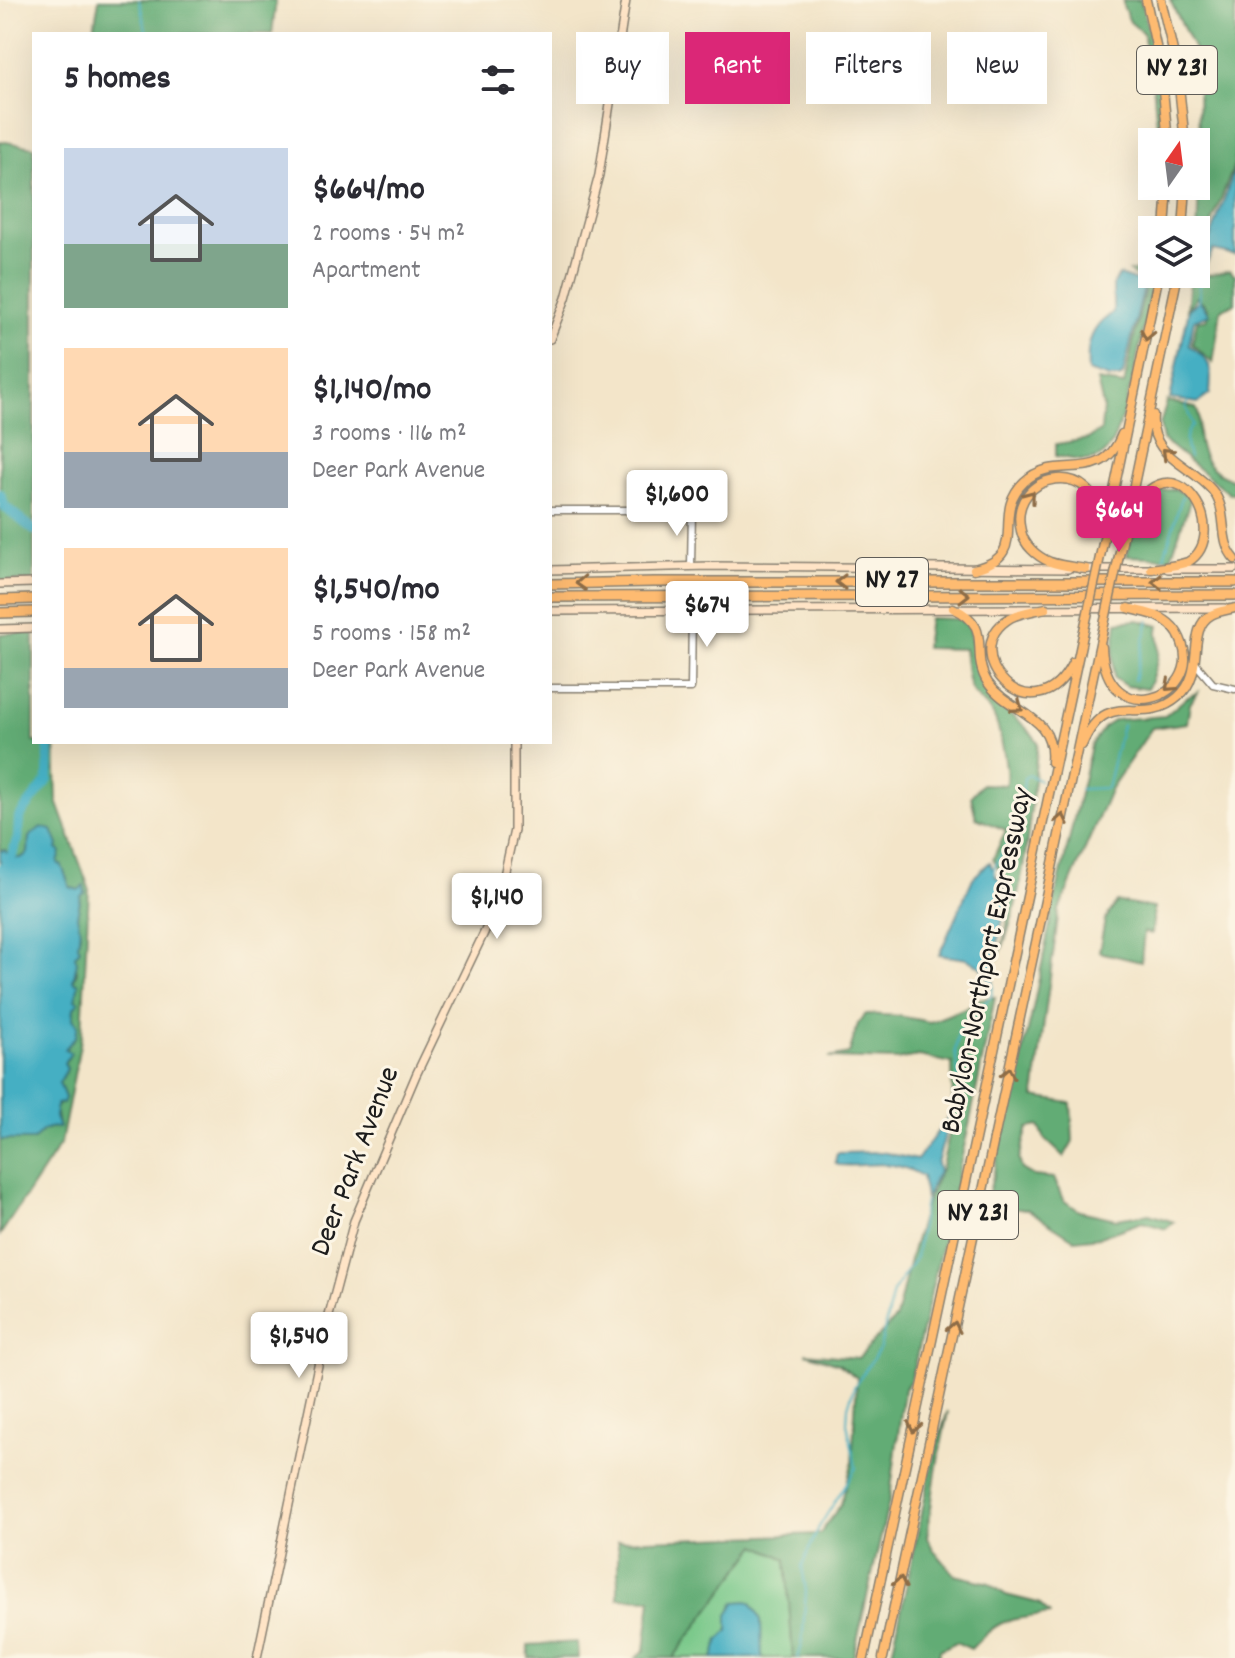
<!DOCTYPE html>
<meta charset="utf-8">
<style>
:root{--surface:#fff;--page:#f2f2f3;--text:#2b2b33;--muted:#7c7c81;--accent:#db2777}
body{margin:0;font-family:Dekko,sans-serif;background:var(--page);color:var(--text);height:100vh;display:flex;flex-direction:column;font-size:30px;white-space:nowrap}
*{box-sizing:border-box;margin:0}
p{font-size:26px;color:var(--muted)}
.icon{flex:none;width:44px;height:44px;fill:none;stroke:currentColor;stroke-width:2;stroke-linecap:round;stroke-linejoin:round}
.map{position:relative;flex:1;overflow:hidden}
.sheet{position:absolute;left:32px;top:32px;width:520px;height:712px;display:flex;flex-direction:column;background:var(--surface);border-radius:0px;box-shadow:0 8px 32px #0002}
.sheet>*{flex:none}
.top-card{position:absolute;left:576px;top:32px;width:538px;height:72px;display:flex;gap:16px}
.needle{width:52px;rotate:14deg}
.controls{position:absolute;left:1138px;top:128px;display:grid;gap:16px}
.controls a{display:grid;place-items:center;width:72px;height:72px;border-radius:0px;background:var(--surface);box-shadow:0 8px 32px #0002;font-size:40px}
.price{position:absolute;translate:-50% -68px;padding:0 18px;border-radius:8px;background:#fff;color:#222;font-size:26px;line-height:52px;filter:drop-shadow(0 2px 4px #0008)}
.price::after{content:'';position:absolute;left:50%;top:48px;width:24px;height:18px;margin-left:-12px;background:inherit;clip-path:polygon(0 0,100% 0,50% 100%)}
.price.on{background:var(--accent);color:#fff}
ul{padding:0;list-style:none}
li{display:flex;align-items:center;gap:24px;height:200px;padding:0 32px}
li span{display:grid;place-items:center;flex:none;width:224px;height:160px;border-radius:0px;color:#555}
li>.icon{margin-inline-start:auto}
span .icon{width:96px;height:96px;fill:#fffc;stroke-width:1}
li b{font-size:34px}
h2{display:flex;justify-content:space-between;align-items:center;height:96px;padding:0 32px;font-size:34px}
.pill{padding:0 28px;border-radius:0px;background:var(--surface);box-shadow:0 8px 32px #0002;font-size:28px;line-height:72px}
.pill.on{background:var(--accent);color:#fff}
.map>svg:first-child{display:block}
.green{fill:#78c889;stroke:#4a7252;stroke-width:2}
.forest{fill:#62ac75;stroke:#3f6448;stroke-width:2}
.water{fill:#44afc3;stroke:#306670;stroke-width:2}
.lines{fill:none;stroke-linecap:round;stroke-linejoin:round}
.stream{stroke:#44afc3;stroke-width:2}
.river{stroke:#44afc3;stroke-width:10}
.tertiary-casing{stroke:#888072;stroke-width:9}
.secondary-casing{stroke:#888072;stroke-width:10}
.primary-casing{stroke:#888072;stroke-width:11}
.motorway-casing{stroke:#888072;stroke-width:12}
.tertiary{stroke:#fff;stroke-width:6}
.secondary{stroke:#ffe4c6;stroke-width:7}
.primary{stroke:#febb71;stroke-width:8}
.motorway{stroke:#febb71;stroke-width:9}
.primary-bridge-casing{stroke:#888072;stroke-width:11;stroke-linecap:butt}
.primary-bridge{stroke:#febb71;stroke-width:8}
.oneway{stroke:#8d6c46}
.labels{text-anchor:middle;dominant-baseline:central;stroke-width:6;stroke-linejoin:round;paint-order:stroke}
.shield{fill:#fcf5e5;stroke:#5f5d58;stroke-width:2}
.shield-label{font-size:28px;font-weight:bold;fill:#1c1c1c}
.street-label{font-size:30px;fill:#1c1c1c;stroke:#fcf5e5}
</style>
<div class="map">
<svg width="1235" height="1658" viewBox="0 0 1235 1658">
<rect width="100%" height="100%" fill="#fcf5e5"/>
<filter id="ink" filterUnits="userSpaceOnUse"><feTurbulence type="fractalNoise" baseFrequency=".0125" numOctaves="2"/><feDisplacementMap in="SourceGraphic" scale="16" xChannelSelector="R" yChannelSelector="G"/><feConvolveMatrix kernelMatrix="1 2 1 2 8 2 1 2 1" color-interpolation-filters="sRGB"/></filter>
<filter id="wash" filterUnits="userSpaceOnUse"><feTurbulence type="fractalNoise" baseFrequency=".006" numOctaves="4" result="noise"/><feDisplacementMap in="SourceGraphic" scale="32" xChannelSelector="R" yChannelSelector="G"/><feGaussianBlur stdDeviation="1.8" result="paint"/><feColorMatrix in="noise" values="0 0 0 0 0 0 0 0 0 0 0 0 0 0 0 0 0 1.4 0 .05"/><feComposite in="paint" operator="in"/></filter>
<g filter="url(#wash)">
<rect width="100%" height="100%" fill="#f3e5c9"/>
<path class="green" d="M757 1545 786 1559 793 1658H673Z"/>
<path class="forest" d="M99 0H276L272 34H93Z
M1123 0H1140L1143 7 1160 84 1162 142H1158L1154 93 1143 33 1130 22 1123 6Z
M1170 0H1214L1235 4V163L1208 233 1196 274 1199 177 1198 58Z
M0 141 34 147V581H0Z
M1152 237C1152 249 1153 262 1152 274 1149 306 1125 436 1104 454 1091 465 1072 459 1056 456V444L1088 439 1101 430 1103 407 1097 381 1124 385 1146 283 1129 272 1141 269 1149 260 1138 247 1147 243Z
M1230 270 1235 275V303L1221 310 1213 363 1192 344 1197 321 1207 319 1208 308 1197 297 1187 309 1191 274H1196L1195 278Z
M1167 401 1196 408C1201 417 1198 423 1198 433 1200 460 1211 471 1235 481V492L1230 494 1163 440 1160 425Z
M1175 489 1189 496 1190 501 1171 558 1127 556C1134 521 1131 492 1175 489Z
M929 618 959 619 970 628C973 649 974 676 988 694 1003 712 1025 722 1038 742 1030 813 1026 892 998 959L1006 931 1011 890 993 859 1006 830 976 818 971 796 982 784 1005 785C1010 774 999 722 991 712 985 703 974 697 970 687 966 676 966 662 964 649L925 648Z
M1138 620 1159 626C1156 634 1160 638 1159 645 1159 657 1153 679 1147 689L1126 686 1114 678 1113 655 1117 622Z
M34 632V742H55L57 801 89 888 82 1034 61 1143 0 1235V1140H34C41 1131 46 1126 58 1127L55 1109 65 1098 59 1083 67 1069 64 1063 68 1059 65 1049 76 1036C73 1019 71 999 79 984L73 981 77 972 74 956 80 934 77 916 81 895 78 890 70 887 58 863 57 849 38 832 29 837 28 853 21 858H11L5 850 0 851V634Z
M1198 692 1190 704 1187 723 1152 728 1111 788 1059 910 1034 1097 1071 1103 1073 1141 1064 1157 1045 1139 1039 1126 1028 1128 1019 1159 1022 1169 1034 1176 1054 1178 1063 1200 1080 1211 1116 1219 1149 1214 1174 1222 1166 1229 1142 1222 1100 1237 1075 1240 1027 1209H985L1031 1018 1054 904 1091 746 1103 728 1115 720 1165 716 1186 698Z
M1117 902 1154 908 1152 934 1144 932 1141 962 1099 952 1105 920Z
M995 997 970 1121 911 1380 904 1389 890 1497 853 1658H793L786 1559 757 1545 673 1658H636L645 1650 651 1599 618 1598V1541L820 1534 841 1504 852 1464 857 1378 839 1364 806 1353 858 1358 896 1318 911 1255 926 1203 941 1170 953 1118 952 1063 919 1056 896 1060 829 1058 849 1054 858 1024 866 1014 899 1016 930 1022 968 1007 979 999Z
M948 1411 936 1471 927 1537 933 1549 955 1575 989 1583 1006 1595 1038 1603 1050 1614C1008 1621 1002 1615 971 1649L956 1642 940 1650 939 1658H891L936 1446Z
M577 1642 578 1658H529L528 1645Z"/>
<path class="water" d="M1235 168V255L1213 250 1201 275 1197 276Z
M1119 275 1143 283V291L1123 375 1120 378H1109L1088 371C1087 355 1087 339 1098 326 1101 321 1108 317 1113 312V285Z
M1199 300 1210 314 1194 320 1189 345C1212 363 1212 364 1210 394L1198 403 1170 399 1189 309Z
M41 827 52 830 58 845 57 849 61 852 58 863 62 866 70 887 78 890 84 886 85 893 81 896 77 916 80 928 78 945 80 949 75 956 77 962 73 981 79 984 75 999 79 1002 74 1008 73 1019 78 1025 76 1036 65 1049 71 1053 64 1063 67 1069 59 1083 65 1098 63 1103 57 1104 55 1117 59 1128C46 1126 42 1130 34 1140H0V851L5 850 11 858H21L28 853 29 837Z
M990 862 996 877 1003 882C1011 910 996 935 994 963 993 971 994 980 992 988L982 968 967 959 939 955 973 878Z
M951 1113 937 1164 939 1171 925 1199 922 1176C887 1156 872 1168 838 1165L835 1162 837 1153 882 1152 917 1160Z
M747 1601 751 1602 761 1620 762 1658H713L719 1640 728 1631V1615L735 1602Z"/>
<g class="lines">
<path class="stream" d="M139 0 147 34
M1198 302 1201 276
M1188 402 1186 407 1193 425C1183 435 1185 444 1189 457
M1164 557 1182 497
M1134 680 1149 620
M1080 789 1107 788 1122 725
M993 874 994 868 1020 820 1024 778 1029 775 1039 780
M950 1114 960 1089 955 1051 959 1031 992 995 993 983
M798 1658 802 1645 806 1591 802 1566 819 1527 856 1468 847 1423 848 1407 854 1387 880 1348 893 1292 916 1257 925 1200"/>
<path class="river" d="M0 494 5 507 34 530
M0 871 11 858 18 838 19 817 48 780 49 742"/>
</g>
</g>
<g filter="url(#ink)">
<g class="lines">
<defs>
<path id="tertiary" d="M550 510H692L691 566
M1196 664 1213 684 1235 689
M550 688H691L692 611"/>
<path id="secondary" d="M550 339 566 298 599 175 626 0
M1080 569H1156
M1168 569H1235
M550 570 710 566 1068 569
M0 584 34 583
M550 611 1224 608
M0 629 34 628
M257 1658 326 1327 354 1221 416 1075 494 912 503 880 514 830V742"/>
<path id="primary" d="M1146 0 1161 69 1168 142
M1161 0 1177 68 1185 142
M1165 230 1168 186
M1183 230 1186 186
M1153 415C1149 457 1190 464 1212 490 1230 511 1217 540 1235 559
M1130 517C1172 430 1235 533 1188 562 1177 566 1163 567 1151 569
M1122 542 1178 274
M1103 543 1159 274
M974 569C1033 555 989 515 1024 482 1057 450 1101 489 1122 434
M1086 569C1074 567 1061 566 1050 562 1036 556 1024 545 1021 531 1006 472 1100 453 1102 528
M953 608C996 628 968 652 988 683 1010 714 1056 714 1051 762
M1046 608C1034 611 1021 612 1010 618 953 652 1034 742 1073 662
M1102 647C1106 733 1203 698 1182 643 1178 631 1169 621 1157 616 1148 612 1137 611 1128 608
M1082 745C1108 684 1141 729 1178 697 1207 672 1185 630 1211 615 1218 611 1228 610 1235 608
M864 1658 1083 635
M883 1658 1102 634"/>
<path id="motorway" d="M550 584 654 582H1235
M550 597 1235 595
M0 600 34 599
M0 613 34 612"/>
</defs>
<use href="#tertiary" class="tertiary-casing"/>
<use href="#secondary" class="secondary-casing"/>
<use href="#primary" class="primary-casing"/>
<use href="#motorway" class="motorway-casing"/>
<use href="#tertiary" class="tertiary"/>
<use href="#secondary" class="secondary"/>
<use href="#primary" class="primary"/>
<use href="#motorway" class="motorway"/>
<defs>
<path id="primary-bridge" d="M1102 634 1122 542
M1083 635 1103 543"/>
</defs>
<use href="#primary-bridge" class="primary-bridge-casing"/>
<use href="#primary-bridge" class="primary-bridge"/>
</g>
<defs><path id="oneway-chevron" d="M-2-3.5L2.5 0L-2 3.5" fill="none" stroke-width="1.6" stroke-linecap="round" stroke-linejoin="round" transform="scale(2)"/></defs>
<g class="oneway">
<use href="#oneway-chevron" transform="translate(1147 335) rotate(102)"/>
<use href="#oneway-chevron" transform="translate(1167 453) rotate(-135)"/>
<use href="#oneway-chevron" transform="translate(1030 496) rotate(-52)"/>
<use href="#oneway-chevron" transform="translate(841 582) rotate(-180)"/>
<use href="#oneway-chevron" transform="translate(1157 582) rotate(-180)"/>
<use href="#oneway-chevron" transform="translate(581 583) rotate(178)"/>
<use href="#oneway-chevron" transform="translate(964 595)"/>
<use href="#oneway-chevron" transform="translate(1170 686) rotate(138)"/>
<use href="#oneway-chevron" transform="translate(1018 707) rotate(36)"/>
<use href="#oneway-chevron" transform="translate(1062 819) rotate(-78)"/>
<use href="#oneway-chevron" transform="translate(1008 1073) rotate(-78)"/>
<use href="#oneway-chevron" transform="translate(954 1327) rotate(-78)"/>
<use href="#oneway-chevron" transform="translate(914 1427) rotate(102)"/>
<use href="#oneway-chevron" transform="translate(900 1582) rotate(-78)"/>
</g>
</g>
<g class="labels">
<g class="shield">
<rect x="1137" y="46" width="80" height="48" rx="6"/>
<rect x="856" y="558" width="72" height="48" rx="6"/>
<rect x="938" y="1191" width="80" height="48" rx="6"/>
</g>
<g class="shield-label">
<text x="1177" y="70">NY 231</text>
<text x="892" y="582">NY 27</text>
<text x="978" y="1215">NY 231</text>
</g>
<g class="street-label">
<text transform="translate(989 961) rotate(-78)">Babylon-Northport Expressway</text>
<text transform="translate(357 1162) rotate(-69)">Deer Park Avenue</text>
</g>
</g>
</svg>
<div class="controls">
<a><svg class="needle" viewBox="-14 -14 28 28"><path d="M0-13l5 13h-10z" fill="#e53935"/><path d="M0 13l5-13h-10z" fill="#7c7c81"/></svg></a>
<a><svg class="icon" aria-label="layers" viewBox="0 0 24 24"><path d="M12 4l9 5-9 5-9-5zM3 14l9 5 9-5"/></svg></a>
</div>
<b class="price" style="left:677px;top:538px">$1,600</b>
<b class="price on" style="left:1119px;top:554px">$664</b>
<b class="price" style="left:707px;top:649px">$674</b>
<b class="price" style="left:497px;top:941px">$1,140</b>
<b class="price" style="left:299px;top:1380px">$1,540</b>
<div class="top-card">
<a class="pill">Buy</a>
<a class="pill on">Rent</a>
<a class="pill">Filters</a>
<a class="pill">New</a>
</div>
<section class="sheet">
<h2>5 homes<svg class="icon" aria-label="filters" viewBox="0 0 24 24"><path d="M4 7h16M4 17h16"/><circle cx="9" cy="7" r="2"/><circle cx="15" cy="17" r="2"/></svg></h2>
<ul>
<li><span style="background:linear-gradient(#c9d6e8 60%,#7fa58c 0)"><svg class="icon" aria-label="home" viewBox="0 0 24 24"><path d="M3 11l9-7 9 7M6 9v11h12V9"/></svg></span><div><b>$664/mo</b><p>2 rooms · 54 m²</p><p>Apartment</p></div></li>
<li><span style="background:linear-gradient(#ffd9b3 65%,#9aa5b1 0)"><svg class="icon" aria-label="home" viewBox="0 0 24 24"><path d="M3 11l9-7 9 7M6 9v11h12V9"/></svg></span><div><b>$1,140/mo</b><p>3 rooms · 116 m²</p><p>Deer Park Avenue</p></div></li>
<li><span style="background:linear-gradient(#ffd9b3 75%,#9aa5b1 0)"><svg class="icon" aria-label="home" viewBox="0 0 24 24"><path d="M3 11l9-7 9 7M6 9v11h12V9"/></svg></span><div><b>$1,540/mo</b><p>5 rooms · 158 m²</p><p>Deer Park Avenue</p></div></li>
</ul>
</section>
</div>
